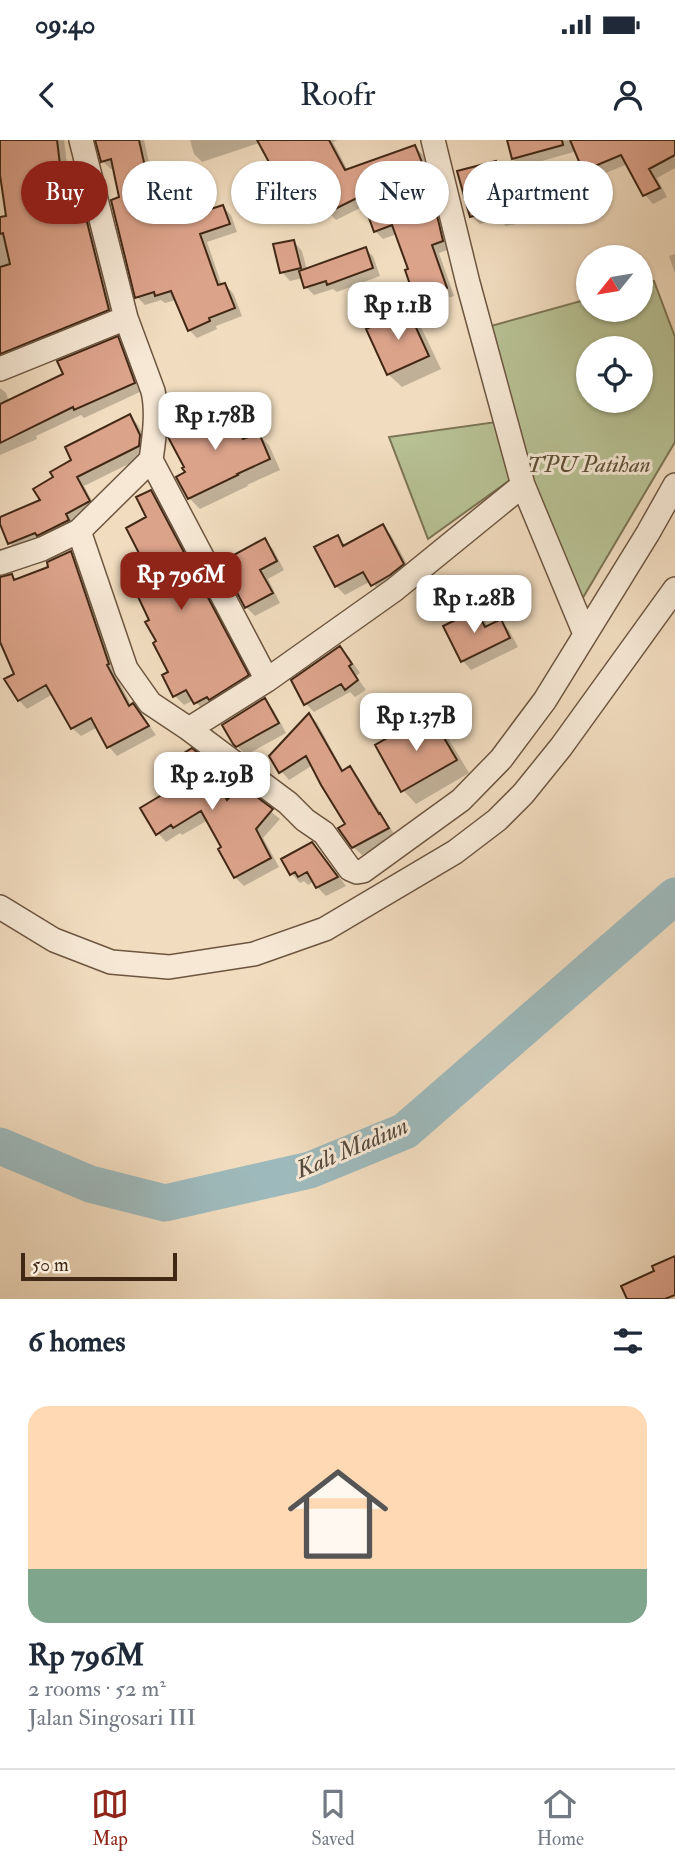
<!DOCTYPE html>
<meta charset="utf-8">
<style>
:root{--surface:#fff;--page:#f2f2f3;--text:#1f2937;--muted:#747a83;--line:#e0e1e3;--accent:#8f2418}
body{margin:0;font-family:"IM FELL Double Pica",serif;background:var(--page);color:var(--text);height:100vh;display:flex;flex-direction:column;font-size:26px;white-space:nowrap}
*{box-sizing:border-box;margin:0}
p{font-size:23px;color:var(--muted)}
.icon{flex:none;width:38px;height:38px;fill:none;stroke:currentColor;stroke-width:2;stroke-linecap:round;stroke-linejoin:round}
.map{position:relative;height:1159px;overflow:hidden}
.drawer{display:flex;flex-direction:column;background:var(--surface);flex:1}
.drawer>*{flex:none}
.top-card{position:absolute;left:21px;top:21px;width:634px;height:63px;display:flex;gap:14px}
.needle{width:46px;rotate:240deg}
.tools{position:absolute;left:576px;top:105px;display:grid;gap:14px}
.tools a{display:grid;place-items:center;width:77px;height:77px;border-radius:50%;background:var(--surface);box-shadow:0 2px 5px #0004;font-size:35px}
.scale{position:absolute;left:21px;bottom:18px;width:156px;box-sizing:border-box;padding-left:7px;border:4px solid #412815;border-top:0;font-size:19px;line-height:24px;white-space:nowrap;color:#412815;-webkit-text-stroke:5px #f6e8d5;paint-order:stroke}
.price{position:absolute;translate:-50% -60px;padding:0 16px;border-radius:14px;background:#fff;color:#222;font-size:23px;line-height:46px;filter:drop-shadow(0 2px 4px #0008)}
.price::after{content:'';position:absolute;left:50%;top:42px;width:21px;height:16px;margin-left:-10px;background:inherit;clip-path:polygon(0 0,100% 0,50% 100%)}
.price.current{background:var(--accent);color:#fff}
ul{padding:0;list-style:none}
li{display:grid;align-content:center;gap:14px;height:371px;padding:0 28px}
li+li{border-top:2px solid var(--line)}
li span{display:grid;place-items:center;height:217px;border-radius:21px;color:#555}
li>.icon{margin-inline-start:auto}
span .icon{width:126px;height:126px;fill:#fffc;stroke-width:1}
li b{font-size:30px}
h2{display:flex;justify-content:space-between;align-items:center;height:84px;padding:0 28px;font-size:30px}
.chip{padding:0 24px;border-radius:32px;background:var(--surface);box-shadow:0 2px 5px #0004;font-size:24px;line-height:63px}
.chip.current{background:var(--accent);color:#fff}
.status{display:flex;justify-content:space-between;align-items:center;height:49px;padding:0 35px;background:var(--surface);direction:ltr}
.status svg{height:19px;fill:currentColor}
header{display:flex;justify-content:space-between;align-items:center;height:91px;padding:0 28px;background:var(--surface);font-size:32px;font-weight:600}
.tab-bar{display:flex;justify-content:space-around;align-items:center;height:98px;border-top:2px solid var(--line);background:var(--surface);font-size:19px;color:var(--muted)}
.tab-bar a{display:grid;justify-items:center;gap:4px}
.tab-bar .current{color:var(--accent)}
.map>svg:first-child{display:block}
.green{fill:#b7c194;stroke:#7c7454;stroke-width:2;fill-rule:evenodd}
.shadow{fill:#0003}
.lines{fill:none;stroke-linecap:round;stroke-linejoin:round}
.river{stroke:#9eb9bb;stroke-width:37}
.building{fill:#dca38b;stroke:#412815;stroke-width:2}
.minor-casing{stroke:#6d5540;stroke-width:26}
.minor{stroke:#f6e8d5;stroke-width:23}
.labels{text-anchor:middle;dominant-baseline:central;stroke-width:6;stroke-linejoin:round;paint-order:stroke}
.park-label{font-size:23px;font-style:italic;fill:#5e4e35;stroke:#f6e8d5}
.water-label{font-size:24px;font-style:italic;fill:#584c3e;stroke:#f6e8d5}
</style>
<div class="status"><b>09:40</b><svg viewBox="0 0 49 12"><path d="M0 12V9h3v3zM5 12V6h3v6zM10 12V3h3v9zM15 12V0h3v12zM26 1h20v11H26zM47 4h2v5h-2z"/></svg></div>
<header><svg class="icon" aria-label="back" viewBox="0 0 24 24"><path d="M15 5l-7 7 7 7"/></svg>Roofr<svg class="icon" aria-label="person" viewBox="0 0 24 24"><circle cx="12" cy="8" r="4"/><path d="M4 21q1-7 8-7t8 7"/></svg></header>
<div class="map">
<svg width="675" height="1159" viewBox="0 0 675 1159">
<rect width="100%" height="100%" fill="#f1dcbf"/>
<filter id="stains"><feTurbulence type="fractalNoise" baseFrequency=".00286" numOctaves="4"/><feColorMatrix values="0 0 0 0 .2 0 0 0 0 .09 0 0 0 0 .02 0 0 0 .5 -.17"/></filter>
<radialGradient id="worn" r=".72"><stop offset=".6" stop-color="#630" stop-opacity="0"/><stop offset="1" stop-color="#630" stop-opacity=".3"/></radialGradient>
<path class="green" d="M654 141 675 197V302L578 466 538 377 491 186 588 159V170H640L641 145ZM588 208H640V261H588Z
M496 282 510 340 428 399 389 297Z"/>
<path class="shadow" d="M0 0H64L69 41 76 40 84 49 117 178 0 227V79L8 78 0 27Z
M97 0H144L154 44 165 40 173 48 186 79 223 67 231 75 237 92 207 102 222 146 225 145 233 153 242 176 216 186 217 189 197 198 189 190 176 160 165 163 161 160 145 165 137 157 121 58 114 28 111 29 102 21Z
M190 0H338L333 2 348 31 415 7 423 15 431 39 416 44 430 79 436 77 444 85 450 109 439 113 454 156 424 166 416 158 410 130 397 94 383 99 375 91 366 65 336 80 328 72 315 45 293 57 285 49 269 19 262 12 259 3 202 22 194 14Z
M507 0H675V28L657 38 667 57 653 64 645 55 628 24 593 38 584 30 577 11 521 27 513 19Z
M496 23 504 31 516 59 521 58 529 66 532 81 506 86 499 79 480 84 471 76Z
M294 102 302 111 307 130 365 109 373 116 380 136 337 152 333 149 314 155 306 147 303 138 290 141 282 132Z
M675 114V133L669 116Z
M407 172 420 185 441 229 402 247 388 234Z
M117 198 126 207 142 251 84 278 81 275 36 296 37 299 0 315V248L6 253 9 262 65 235Z
M224 268 235 279 246 300 258 295 269 305 280 330 247 345 248 346 200 369 189 358 187 333Z
M130 276 138 285 148 305 147 315 84 346 97 370 19 412 10 403 0 379 42 361 55 338 74 320Z
M150 352 160 361 257 545 205 572 194 560 184 565 175 556 171 532 151 481 145 443 143 418Z
M382 386 391 395 412 433 381 453 371 441 345 455 336 446 337 397 346 406Z
M264 401 273 409 284 430 268 439 280 463 255 476 246 467Z
M70 413 79 421 117 533 115 534 132 566 141 574 156 595 117 616 109 607 98 587 81 596 72 588 53 554 27 569 19 560 16 535 0 501V438L11 436 17 441 51 427Z
M476 472 484 480 488 488 501 481 509 490 518 507 471 530 463 521Z
M340 508 349 517 360 533 356 536 366 550 355 557 350 552 314 572 306 564Z
M264 560 273 569 286 593 246 615 234 603Z
M309 575 317 583 344 632 350 628 358 637 396 697 362 715 353 707 347 684 313 625 289 640 281 631Z
M430 576 443 589 469 633 416 664 403 650Z
M197 615 206 624 229 661 241 648 280 679 263 698 279 727 244 746 235 737 224 708 208 680 182 695 180 693 166 702 158 693 177 647Z
M312 704 321 713 346 746 326 756 317 747 314 741 308 745 304 741 300 743 292 734Z"/>
<g class="lines">
<path class="river" d="M0 1006 90 1044 165 1063 310 1030 405 991 675 756"/>
</g>
<path class="building" d="M0 0H57L62 41 76 38 109 170 0 214V127L10 124 3 93 0 94V77L6 76 0 35Z
M95 0H139L149 45 166 38 183 78 223 65 230 84 200 94 218 145 225 143 235 168 209 178 210 181 188 191 171 151 155 156 154 152 135 158 111 60 119 57 111 19 101 22Z
M257 0H329L345 30 415 5 425 30 410 36 426 79 437 75 443 101 432 105 447 148 415 159 405 130 408 129 392 85 374 92 361 56 327 73 308 37 284 50Z
M507 0H562L563 5 512 19Z
M570 0H675V15L649 29 660 48 643 56 621 15 583 31Z
M496 21 512 58 522 56 525 73 496 79 494 70 470 77 457 31Z
M294 100 301 128 280 133 273 104Z
M366 107 373 128 327 145 326 141 304 148 299 131Z
M408 170 429 216 387 235 366 189Z
M118 196 135 243 74 270 73 267 0 303V264L63 234 57 221Z
M224 266 243 299 259 293 270 319 237 334 238 335 188 359 176 337 185 332 182 328 184 327 168 297Z
M130 274 140 295 139 306 77 337 90 361 66 374 69 380 37 396 35 393 8 404 0 384V377L40 360 33 349 53 337 50 332 71 320 65 307Z
M151 350 249 535 209 560 207 557 194 564 186 550 173 557 162 535 168 532 153 503 156 501 145 482 149 480 133 446 143 442 132 422 141 417 126 388 146 377 136 357Z
M383 384 404 424 390 435 371 446 363 432 335 447 314 407 338 395 343 406Z
M265 398 277 421 260 430 273 453 245 468 221 422Z
M71 411 109 524 107 525 129 566 133 563 149 586 107 608 91 578 71 589 46 545 18 561 4 539 14 534 0 502V437L12 434 14 440 48 427 47 422Z
M476 470 485 487 501 479 510 498 461 522 443 486Z
M340 506 352 524 349 526 358 540 345 550 341 544 304 565 291 540Z
M265 558 279 583 236 607 233 604 222 585Z
M309 573 342 631 350 626 379 674 380 673 389 688 352 708 338 688 345 684 321 645 306 616 279 633 269 616Z
M430 574 457 620 401 652 375 605Z
M192 608 198 613 227 660 241 645 273 669 256 689 271 718 234 738 218 709 221 707 201 671 173 688 171 685 156 695 140 668 175 647 163 626Z
M312 702 338 737 316 748 307 732 298 737 295 732 290 735 281 719Z
M675 1116V1155L665 1159H627L621 1146 654 1131 652 1126Z"/>
<g class="lines">
<defs>
<path id="minor" d="M81 0 126 178 153 251C158 273 154 298 151 320
M433 0 468 143 523 345 585 494
M0 229 126 178
M151 320 79 391 126 529 150 563 189 589 288 663 305 680 324 693 350 729 357 732 363 731 461 660 501 619 545 560 648 393 675 345
M151 320 267 540
M0 423 42 409 79 391
M189 589 267 540 394 450 523 345
M0 767 54 800 111 822 169 827 254 814 325 789 455 712 497 680 523 654 561 607 675 449"/>
</defs>
<use href="#minor" class="minor-casing"/>
<use href="#minor" class="minor"/>
</g>
<g class="labels">
<g class="park-label">
<text x="589" y="324">TPU Patihan</text>
</g>
<g class="water-label">
<text transform="translate(352 1008) rotate(-23)">Kali Madiun</text>
</g>
</g>
<rect width="100%" height="100%" filter="url(#stains)"/>
<rect width="100%" height="100%" fill="url(#worn)"/>
</svg>
<div class="tools">
<a><svg class="needle" viewBox="-14 -14 28 28"><path d="M0-13l5 13h-10z" fill="#e53935"/><path d="M0 13l5-13h-10z" fill="#747a83"/></svg></a>
<a><svg class="icon" aria-label="locate" viewBox="0 0 24 24"><circle cx="12" cy="12" r="6"/><path d="M12 2v4M12 18v4M2 12h4M18 12h4"/></svg></a>
</div>
<div class="scale">50 m</div>
<b class="price" style="left:398px;top:202px">Rp 1.1B</b>
<b class="price" style="left:215px;top:312px">Rp 1.78B</b>
<b class="price current" style="left:181px;top:472px">Rp 796M</b>
<b class="price" style="left:474px;top:495px">Rp 1.28B</b>
<b class="price" style="left:416px;top:613px">Rp 1.37B</b>
<b class="price" style="left:212px;top:672px">Rp 2.19B</b>
<div class="top-card">
<a class="chip current">Buy</a>
<a class="chip">Rent</a>
<a class="chip">Filters</a>
<a class="chip">New</a>
<a class="chip">Apartment</a>
</div>
</div>
<section class="drawer">
<h2>6 homes<svg class="icon" aria-label="filters" viewBox="0 0 24 24"><path d="M4 7h16M4 17h16"/><circle cx="9" cy="7" r="2"/><circle cx="15" cy="17" r="2"/></svg></h2>
<ul>
<li><span style="background:linear-gradient(#ffd9b3 75%,#7fa58c 0)"><svg class="icon" aria-label="home" viewBox="0 0 24 24"><path d="M3 11l9-7 9 7M6 9v11h12V9"/></svg></span><div><b>Rp 796M</b><p>2 rooms · 52 m²</p><p>Jalan Singosari III</p></div></li>
</ul>
</section>
<nav class="tab-bar">
<a class="current"><svg class="icon" aria-label="map" viewBox="0 0 24 24"><path d="M3 6l6-2 6 2 6-2v14l-6 2-6-2-6 2zM9 4v14M15 6v14"/></svg>Map</a>
<a><svg class="icon" aria-label="saved" viewBox="0 0 24 24"><path d="M7 4h10v16l-5-4-5 4z"/></svg>Saved</a>
<a><svg class="icon" aria-label="home" viewBox="0 0 24 24"><path d="M3 11l9-7 9 7M6 9v11h12V9"/></svg>Home</a>
</nav>
